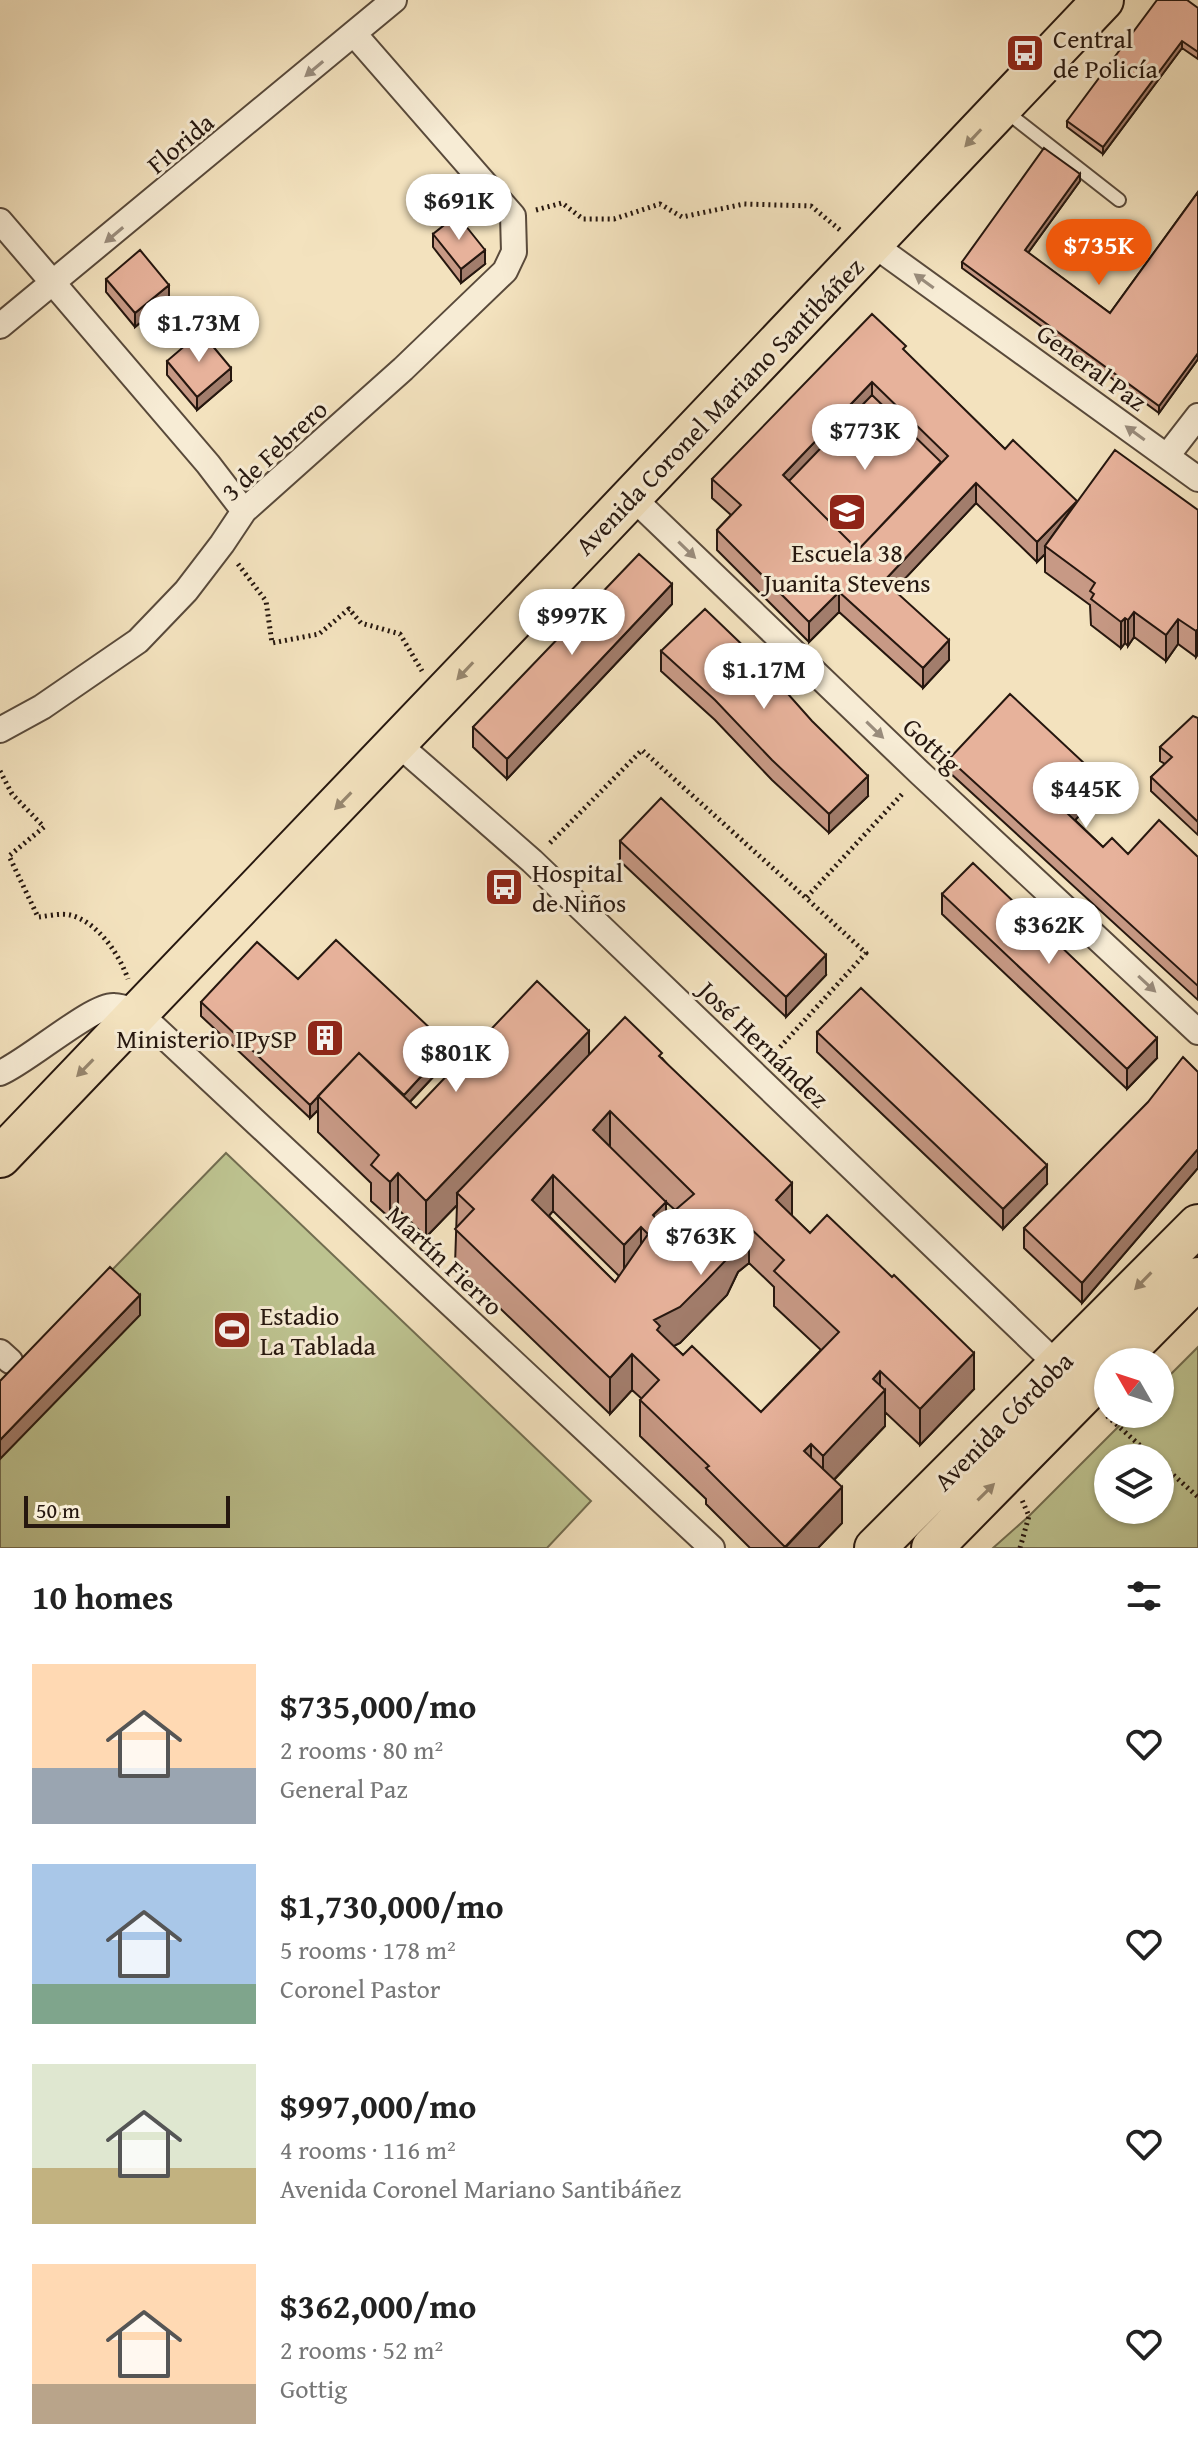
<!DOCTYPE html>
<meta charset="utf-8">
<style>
:root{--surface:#fff;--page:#f6f6f6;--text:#222;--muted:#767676;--accent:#ea580c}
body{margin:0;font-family:"Gentium Book Plus",serif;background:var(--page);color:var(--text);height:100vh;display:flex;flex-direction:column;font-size:30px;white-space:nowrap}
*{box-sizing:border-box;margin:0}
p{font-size:26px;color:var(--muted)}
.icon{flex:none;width:44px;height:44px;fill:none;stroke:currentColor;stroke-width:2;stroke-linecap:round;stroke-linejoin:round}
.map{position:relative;height:1548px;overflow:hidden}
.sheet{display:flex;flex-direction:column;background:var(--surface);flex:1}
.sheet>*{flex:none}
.needle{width:52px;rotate:309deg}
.buttons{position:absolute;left:1094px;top:1348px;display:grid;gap:16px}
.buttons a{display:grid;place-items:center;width:80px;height:80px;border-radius:50%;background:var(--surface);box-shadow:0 2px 6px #0004;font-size:40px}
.scale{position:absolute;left:24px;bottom:20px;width:206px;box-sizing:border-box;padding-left:8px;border:4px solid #26170f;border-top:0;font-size:22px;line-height:28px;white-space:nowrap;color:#26170f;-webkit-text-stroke:6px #f7ecd5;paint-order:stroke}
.price{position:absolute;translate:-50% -68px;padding:0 18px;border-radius:28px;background:#fff;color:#222;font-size:26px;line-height:52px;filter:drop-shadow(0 2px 4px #0008)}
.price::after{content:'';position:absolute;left:50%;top:48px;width:24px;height:18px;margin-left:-12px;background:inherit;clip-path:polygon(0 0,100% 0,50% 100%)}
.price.current{background:var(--accent);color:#fff}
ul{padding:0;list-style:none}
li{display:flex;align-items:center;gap:24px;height:200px;padding:0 32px}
li span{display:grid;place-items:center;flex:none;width:224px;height:160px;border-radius:0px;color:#555}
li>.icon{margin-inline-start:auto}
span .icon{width:96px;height:96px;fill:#fffc;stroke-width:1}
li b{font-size:34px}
h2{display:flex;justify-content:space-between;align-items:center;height:96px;padding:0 32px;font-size:34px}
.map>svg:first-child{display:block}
.green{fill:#bdc390;stroke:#726d50;stroke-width:2;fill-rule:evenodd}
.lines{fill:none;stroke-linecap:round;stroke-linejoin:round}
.service-casing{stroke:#594a3b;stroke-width:16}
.minor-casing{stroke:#594a3b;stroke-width:28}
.primary-casing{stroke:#26170f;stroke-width:44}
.path{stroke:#26170f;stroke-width:5;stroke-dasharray:2 4;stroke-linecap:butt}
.service{stroke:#f7ecd5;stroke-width:12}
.minor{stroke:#f7ecd5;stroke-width:24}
.primary{stroke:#f3e2be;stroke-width:40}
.wall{fill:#c79985;stroke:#26170f;stroke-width:2;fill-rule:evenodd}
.shaded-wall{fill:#a27d6c;stroke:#26170f;stroke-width:2}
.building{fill:#e7b29b;stroke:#26170f;stroke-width:2;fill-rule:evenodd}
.oneway{fill:#998c7c}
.oneway2{fill:#97876f}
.labels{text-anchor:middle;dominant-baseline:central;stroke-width:6;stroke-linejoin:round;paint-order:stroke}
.poi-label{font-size:26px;fill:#26170f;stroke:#f7ecd5;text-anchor:start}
.street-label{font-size:26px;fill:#26170f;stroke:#f7ecd5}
</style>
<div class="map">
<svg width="1198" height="1548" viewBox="0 0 1198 1548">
<rect width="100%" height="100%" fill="#f3e2be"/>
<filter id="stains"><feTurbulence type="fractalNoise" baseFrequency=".0025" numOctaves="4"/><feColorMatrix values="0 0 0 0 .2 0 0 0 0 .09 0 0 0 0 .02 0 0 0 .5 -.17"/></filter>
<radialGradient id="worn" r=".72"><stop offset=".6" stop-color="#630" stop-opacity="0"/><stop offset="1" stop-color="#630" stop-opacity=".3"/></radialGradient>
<path class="green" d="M226 1153 591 1501 547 1548H0V1385Z
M1198 1347V1548H993L1029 1516 1131 1414H1160V1385ZM1160 1458V1510H1108V1458Z"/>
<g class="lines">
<defs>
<path id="service" d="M1004 110 1119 200"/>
<path id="minor" d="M0 221 208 464 244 511
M874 245 1198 479
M0 326 394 0
M1167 456 1198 416
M631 496 921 774 1198 1032
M0 730 42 707 138 641 186 591 222 544 244 511 403 369 505 271 514 252 513 216 355 35
M398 744 532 861 1066 1373
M0 1073C27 1062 93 1004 114 1006 122 1006 131 1010 139 1013L712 1548
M0 1352 10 1361"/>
<path id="primary" d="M0 1157C369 773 737 387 1103 0
M1115 1362 1198 1278
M875 1548 1198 1225
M932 1548 1108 1369"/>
</defs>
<use href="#service" class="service-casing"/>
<use href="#minor" class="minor-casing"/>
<use href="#primary" class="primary-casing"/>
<path class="path" d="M536 210 562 203 583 219H614L660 204 682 217 744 204 811 206 840 230
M238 564 266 601 272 643 319 634 349 609 361 623 400 634 422 671
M0 771 12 794 44 827 9 856 38 917C48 916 61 913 70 915 98 922 119 954 128 979
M550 843 642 750 806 898
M772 1056 866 953 806 898 904 792
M1107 1416 1154 1458
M1160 1463 1198 1497
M1020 1548 1029 1516 1022 1500"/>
<use href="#service" class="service"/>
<use href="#minor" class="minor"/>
<use href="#primary" class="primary"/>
</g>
<path class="wall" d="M1198 8V59L1182 48 1103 154 1067 127V121Z
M1080 181 1028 253 1110 313 1198 192V359L1159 413 962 268V262Z
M433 234 485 264 461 283 433 247Z
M106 279 169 298 135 327 106 292Z
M906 353 1005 449 1077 502 1198 510V654L1196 657 1178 644 1166 661 1134 637 1128 646 1125 643 1121 648 1091 625 1090 605 1045 572V554L1037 562 976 503 894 590 949 660 923 688 839 612 809 642 717 550V530L731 515 712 498V479Z
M167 361 231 381 197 410 167 375Z
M672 604 507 779 473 747V727Z
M661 651 868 796 829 833 772 780 715 720 661 671Z
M1198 718V835L1151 791V777L1165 764 1160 761V747Z
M949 759 1101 792 1075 820 1103 847 1128 854 1198 857V1000L949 772Z
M620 841 826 975 786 1017 620 861Z
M942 894 1157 1058 1127 1089 942 914Z
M298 979 449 1060 409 1103 416 1108 589 1054 662 1058 792 1216 974 1389 920 1445 885 1412V1426L834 1480 842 1523 818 1548H750L706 1504V1499L640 1436V1400L642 1399 632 1390 610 1414 455 1265 457 1205 426 1237 398 1209 390 1218 371 1201V1183L318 1132V1110L310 1118 201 1016V1002ZM666 1202 675 1210 666 1217ZM553 1211 619 1276 615 1282 549 1216ZM749 1263 774 1287V1306L821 1350 761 1412 683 1355 673 1346 680 1343 727 1295 738 1272Z
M817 1032 1047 1184 1003 1229 817 1052Z
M1198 1072V1168L1082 1303 1024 1248V1228Z"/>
<path class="shaded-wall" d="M1182 41V48L1103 154V147Z
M1080 174V181L1025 257V250Z
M485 250V264L461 283V269Z
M169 285V298L135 327V313Z
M1198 353V359L1159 413V406Z
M231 368V381L197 410V397Z
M872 382V402L786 491 783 475Z
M976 483V503L884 601V581Z
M1077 501 1045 546V554L1037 562V542Z
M672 584V604L507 779V759Z
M839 592V612L809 642V622Z
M1134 612V637L1128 646V620Z
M1125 618V643L1121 648V622Z
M1178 619V644L1166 661V635Z
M1198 629V654L1196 657V631Z
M949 640V660L923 688V668Z
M868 776V796L829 833V814Z
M1101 779V792L1068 828V814Z
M826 955V975L786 1017V997Z
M589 1031V1066L457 1193V1205L426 1237V1201Z
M1157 1038V1058L1127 1089V1069Z
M449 1046V1060L404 1108V1095Z
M318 1096V1110L310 1118V1105Z
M610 1111V1147L593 1130Z
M1198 1149V1168L1082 1303V1283Z
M1047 1165V1184L1003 1229V1209Z
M398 1173V1209L390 1218V1182Z
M553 1175V1211L532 1236V1200Z
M792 1183V1219L776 1200Z
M666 1202V1238L653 1215Z
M641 1227V1263L624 1280V1245Z
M749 1227V1263L738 1272 727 1295 680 1343 660 1353 654 1320 738 1236Z
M140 1295V1315L0 1459V1440Z
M974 1353V1389L920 1445V1409Z
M632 1354V1390L610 1414V1378Z
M880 1371V1395L885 1390V1426L823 1491V1456L873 1379Z
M811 1444V1480L804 1451Z
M842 1487V1523L818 1548H785Z"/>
<path class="building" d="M1157 0H1187L1198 8V52L1182 41 1103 147 1067 121Z
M1044 148 1080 174 1025 250 1110 313 1198 192V353L1159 406 962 262Z
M457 215 485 250 461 269 433 234Z
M140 250 169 285 135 313 106 279Z
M872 314 906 346 903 349 1005 449 1013 440 1077 501 1037 542 976 483 884 581 949 640 923 668 839 592 809 622 717 530 741 505 712 479ZM872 382 948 456 858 550 783 475Z
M201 332 231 368 197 397 167 361Z
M872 395 941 462 858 550 789 481Z
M1115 450 1198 510V629L1196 631 1178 619 1166 635 1134 612 1128 620 1125 618 1121 622 1091 599 1094 594 1090 591 1095 583 1045 546Z
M639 554 672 584 507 759 473 727Z
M705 609 757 659 812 721 868 776 829 814 772 760 715 700 661 651Z
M1010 694 1101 779 1068 814 1103 847 1112 838 1128 854 1159 820 1198 857V986L949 759Z
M1193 716 1198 718V822L1151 777 1172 757 1160 747Z
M661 798 826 955 786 997 620 841Z
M973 863 1157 1038 1127 1069 942 894Z
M336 940 449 1046 404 1095 359 1053 310 1105 201 1002 257 942 298 979Z
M537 981 589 1031 426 1201 398 1173 390 1182 371 1165 379 1155 318 1096 359 1053 416 1108Z
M861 988 1047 1165 1003 1209 817 1032Z
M625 1017 662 1053 659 1056 792 1183 776 1200 810 1233 827 1215 892 1277 894 1275 974 1353 920 1409 880 1371 873 1379 885 1390 823 1456 811 1444 804 1451 842 1487 785 1547 706 1468 709 1466 640 1400 659 1380 632 1354 610 1378 455 1229 474 1209 457 1193ZM610 1111 694 1194 660 1223 653 1215 666 1202 593 1130ZM553 1175 624 1245 641 1227 648 1234 615 1282 532 1200ZM749 1227 784 1260 774 1271 839 1332 761 1412 692 1346 683 1355 657 1330 660 1326 654 1320 680 1307 704 1283 727 1259 738 1236Z
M1183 1057 1198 1072V1149L1082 1283 1024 1228 1148 1102Z
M110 1267 140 1295 0 1440V1381Z"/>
<defs><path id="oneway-solid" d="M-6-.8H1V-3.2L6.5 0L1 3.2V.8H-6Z" transform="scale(2)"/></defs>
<g class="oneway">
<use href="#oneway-solid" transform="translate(314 69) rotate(140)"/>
<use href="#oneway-solid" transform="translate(114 235) rotate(140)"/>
<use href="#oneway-solid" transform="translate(924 281) rotate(-144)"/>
<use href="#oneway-solid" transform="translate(1135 433) rotate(-144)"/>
<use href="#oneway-solid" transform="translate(687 550) rotate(44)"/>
<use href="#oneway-solid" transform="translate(875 730) rotate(44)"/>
<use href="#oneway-solid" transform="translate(1147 984) rotate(43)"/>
</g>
<g class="oneway2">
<use href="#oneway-solid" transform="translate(973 138) rotate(133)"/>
<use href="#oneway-solid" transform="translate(465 671) rotate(133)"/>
<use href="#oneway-solid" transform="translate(343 801) rotate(134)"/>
<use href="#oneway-solid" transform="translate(85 1068) rotate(134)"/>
<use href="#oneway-solid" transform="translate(1143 1281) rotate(134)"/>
<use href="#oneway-solid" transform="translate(986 1492) rotate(-45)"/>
</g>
<defs>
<symbol id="bus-square" viewBox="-11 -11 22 22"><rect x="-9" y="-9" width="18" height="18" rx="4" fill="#8f2418" stroke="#f7ecd5"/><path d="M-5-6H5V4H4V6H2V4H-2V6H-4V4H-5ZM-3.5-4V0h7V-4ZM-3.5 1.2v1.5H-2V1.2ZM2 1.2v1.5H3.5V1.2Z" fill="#fff"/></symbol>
<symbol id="school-square" viewBox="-11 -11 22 22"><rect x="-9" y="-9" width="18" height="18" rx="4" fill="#8f2418" stroke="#f7ecd5"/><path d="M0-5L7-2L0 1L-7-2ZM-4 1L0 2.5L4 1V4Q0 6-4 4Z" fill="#fff"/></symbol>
<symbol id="building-square" viewBox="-11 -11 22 22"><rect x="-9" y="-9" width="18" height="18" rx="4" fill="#8f2418" stroke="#f7ecd5"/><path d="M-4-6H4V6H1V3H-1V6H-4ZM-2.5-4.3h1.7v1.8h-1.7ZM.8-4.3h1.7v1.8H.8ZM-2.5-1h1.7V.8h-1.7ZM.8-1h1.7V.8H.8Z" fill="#fff"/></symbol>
<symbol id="stadium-square" viewBox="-11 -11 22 22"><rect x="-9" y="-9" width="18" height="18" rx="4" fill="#8f2418" stroke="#f7ecd5"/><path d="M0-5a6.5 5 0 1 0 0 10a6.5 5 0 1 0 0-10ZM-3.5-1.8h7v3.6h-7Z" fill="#fff"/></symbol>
</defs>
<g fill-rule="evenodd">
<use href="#bus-square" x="1003" y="31" width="44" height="44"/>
<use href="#school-square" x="825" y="490" width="44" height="44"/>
<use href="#bus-square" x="482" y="865" width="44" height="44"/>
<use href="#building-square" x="303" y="1016" width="44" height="44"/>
<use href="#stadium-square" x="210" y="1308" width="44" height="44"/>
</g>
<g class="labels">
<g class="poi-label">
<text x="1053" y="38">Central<tspan x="1053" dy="30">de Policía</tspan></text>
<text x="847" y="552" text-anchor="middle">Escuela 38<tspan x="847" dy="30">Juanita Stevens</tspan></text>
<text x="532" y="872">Hospital<tspan x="532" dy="30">de Niños</tspan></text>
<text x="297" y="1038" text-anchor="end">Ministerio IPySP</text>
<text x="260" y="1315">Estadio<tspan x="260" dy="30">La Tablada</tspan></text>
</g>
<g class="street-label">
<text transform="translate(180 143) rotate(-40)">Florida</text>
<text transform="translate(1092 367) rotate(36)">General Paz</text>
<text transform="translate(719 406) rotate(-46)">Avenida Coronel Mariano Santibáñez</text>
<text transform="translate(274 450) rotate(-43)">3 de Febrero</text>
<text transform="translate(932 745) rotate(43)">Gottig</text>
<text transform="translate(764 1044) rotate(44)">José Hernández</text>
<text transform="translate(445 1260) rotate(43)">Martín Fierro</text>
<text transform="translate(1003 1421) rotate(-45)">Avenida Córdoba</text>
</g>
</g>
<rect width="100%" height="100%" filter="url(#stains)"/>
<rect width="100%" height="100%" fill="url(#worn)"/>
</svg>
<div class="buttons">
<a><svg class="needle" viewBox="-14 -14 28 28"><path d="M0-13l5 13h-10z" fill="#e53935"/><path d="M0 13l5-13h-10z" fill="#767676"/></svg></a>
<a><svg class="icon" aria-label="layers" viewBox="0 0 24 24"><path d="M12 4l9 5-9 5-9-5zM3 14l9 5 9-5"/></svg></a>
</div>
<div class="scale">50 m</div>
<b class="price" style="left:459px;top:242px">$691K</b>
<b class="price current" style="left:1099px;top:287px">$735K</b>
<b class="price" style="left:199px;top:364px">$1.73M</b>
<b class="price" style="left:865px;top:472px">$773K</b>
<b class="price" style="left:572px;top:657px">$997K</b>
<b class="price" style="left:764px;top:711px">$1.17M</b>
<b class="price" style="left:1086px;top:830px">$445K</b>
<b class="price" style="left:1049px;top:966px">$362K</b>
<b class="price" style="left:456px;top:1094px">$801K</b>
<b class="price" style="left:701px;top:1277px">$763K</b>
</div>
<section class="sheet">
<h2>10 homes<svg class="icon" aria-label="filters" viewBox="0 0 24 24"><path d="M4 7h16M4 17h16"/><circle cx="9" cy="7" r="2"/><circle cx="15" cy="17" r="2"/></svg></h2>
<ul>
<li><span style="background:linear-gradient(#ffd9b3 65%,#9aa5b1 0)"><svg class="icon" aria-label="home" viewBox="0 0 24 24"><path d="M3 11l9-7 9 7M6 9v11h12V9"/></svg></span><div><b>$735,000/mo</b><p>2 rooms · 80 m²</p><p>General Paz</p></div><svg class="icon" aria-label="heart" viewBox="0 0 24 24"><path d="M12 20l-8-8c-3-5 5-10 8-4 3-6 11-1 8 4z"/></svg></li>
<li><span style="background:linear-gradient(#a9c7e8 75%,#7fa58c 0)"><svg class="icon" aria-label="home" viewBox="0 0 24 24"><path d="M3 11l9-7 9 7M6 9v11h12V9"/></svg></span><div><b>$1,730,000/mo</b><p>5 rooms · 178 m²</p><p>Coronel Pastor</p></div><svg class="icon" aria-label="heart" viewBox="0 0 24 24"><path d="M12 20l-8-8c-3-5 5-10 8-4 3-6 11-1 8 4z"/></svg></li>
<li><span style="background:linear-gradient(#dfe7d0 65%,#c2b280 0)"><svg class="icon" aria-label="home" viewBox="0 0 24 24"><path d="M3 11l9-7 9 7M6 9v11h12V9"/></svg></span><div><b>$997,000/mo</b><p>4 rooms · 116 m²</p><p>Avenida Coronel Mariano Santibáñez</p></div><svg class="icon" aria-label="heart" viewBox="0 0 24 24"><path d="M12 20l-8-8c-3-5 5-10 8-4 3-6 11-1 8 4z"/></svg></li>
<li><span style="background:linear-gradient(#ffd9b3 75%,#b9a48a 0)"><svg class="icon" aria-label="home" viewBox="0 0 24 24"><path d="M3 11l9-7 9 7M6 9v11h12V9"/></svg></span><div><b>$362,000/mo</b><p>2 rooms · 52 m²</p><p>Gottig</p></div><svg class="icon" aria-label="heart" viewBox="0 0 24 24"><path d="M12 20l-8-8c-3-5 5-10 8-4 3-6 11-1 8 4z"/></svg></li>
</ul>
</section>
